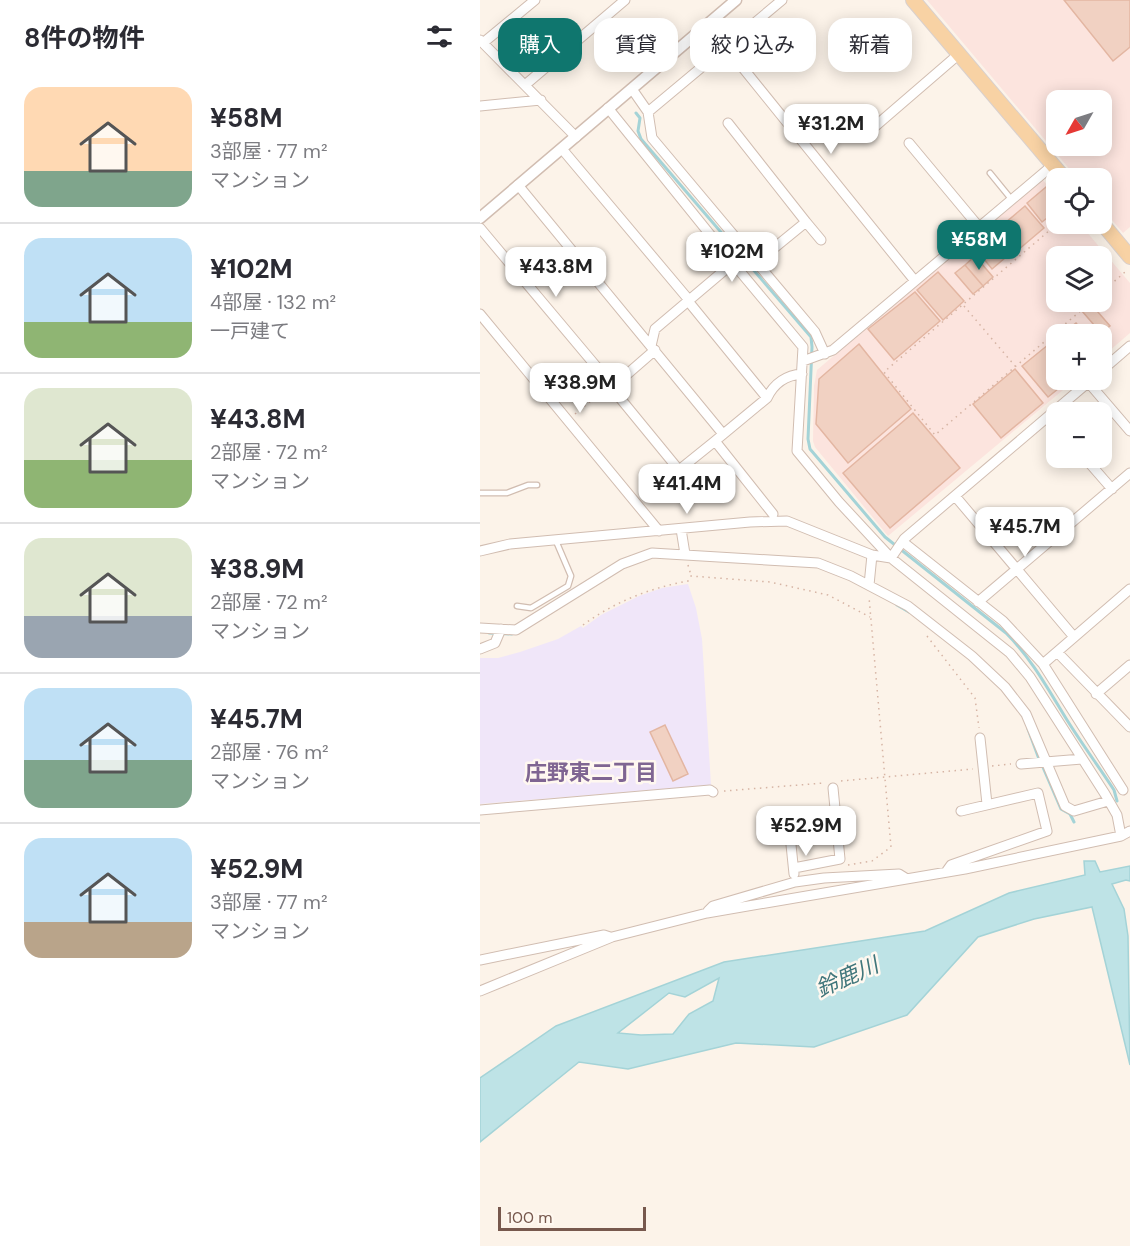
<!DOCTYPE html>
<html lang="ja">
<meta charset="utf-8">
<style>
:root{--surface:#fff;--page:#f2f2f3;--text:#2b2b33;--muted:#7c7c81;--line:#e1e1e2;--accent:#0f766e}
body{margin:0;font-family:"DM Sans","Noto Sans JP",sans-serif;background:var(--page);color:var(--text);height:100vh;display:flex;flex-direction:column;font-size:22px;white-space:nowrap}
*{box-sizing:border-box;margin:0}
p{font-size:20px;color:var(--muted)}
.icon{flex:none;width:33px;height:33px;fill:none;stroke:currentColor;stroke-width:2;stroke-linecap:round;stroke-linejoin:round}
.map{position:relative;flex:1;overflow:hidden}
.drawer{display:flex;flex-direction:column;background:var(--surface);width:480px}
.drawer>*{flex:none}
.hud{position:absolute;left:18px;top:18px;width:542px;height:54px;display:flex;gap:12px}
.needle{width:39px;rotate:231deg}
.tools{position:absolute;left:566px;top:90px;display:grid;gap:12px}
.tools a{display:grid;place-items:center;width:66px;height:66px;border-radius:12px;background:var(--surface);box-shadow:0 3px 15px #0003;font-size:30px}
.scale{position:absolute;left:18px;bottom:15px;width:148px;box-sizing:border-box;padding-left:6px;border:3px solid #77584d;border-top:0;font-size:16px;line-height:21px;white-space:nowrap;color:#77584d;-webkit-text-stroke:4px #fff8f0;paint-order:stroke}
.price{position:absolute;translate:-50% -51px;padding:0 14px;border-radius:12px;background:#fff;color:#222;font-size:20px;line-height:39px;filter:drop-shadow(0 2px 3px #0008)}
.price::after{content:'';position:absolute;left:50%;top:36px;width:18px;height:14px;margin-left:-9px;background:inherit;clip-path:polygon(0 0,100% 0,50% 100%)}
.price.on{background:var(--accent);color:#fff}
ul{padding:0;list-style:none}
li{display:flex;align-items:center;gap:18px;height:150px;padding:0 24px}
li+li{border-top:2px solid var(--line)}
li span{display:grid;place-items:center;flex:none;width:168px;height:120px;border-radius:18px;color:#555}
li>.icon{margin-inline-start:auto}
span .icon{width:72px;height:72px;fill:#fffc;stroke-width:1}
li b{font-size:26px}
h2{display:flex;justify-content:space-between;align-items:center;height:72px;padding:0 24px;font-size:26px}
.chip{padding:0 21px;border-radius:18px;background:var(--surface);box-shadow:0 3px 15px #0003;font-size:21px;line-height:54px}
.chip.on{background:var(--accent);color:#fff}
main{display:flex;flex:1;min-height:0}
.map>svg:first-child{display:block}
.commercial{fill:#fce4de;fill-rule:evenodd}
.education{fill:#f0e6f9}
.water{fill:#bee3e6;stroke:#a4d3d7;stroke-width:1.5;fill-rule:evenodd}
.lines{fill:none;stroke-linecap:round;stroke-linejoin:round}
.stream{stroke:#a4d3d7;stroke-width:3}
.building{fill:#f1d1c2;stroke:#e3b6a2;stroke-width:1.5}
.service-casing{stroke:#d1bdb1;stroke-width:7}
.minor-casing{stroke:#d1bdb1;stroke-width:11}
.tertiary-casing{stroke:#d1bdb1;stroke-width:13}
.primary-casing{stroke:#d9d0cd;stroke-width:16}
.path{stroke:#d6b4a4;stroke-width:1.5;stroke-dasharray:1.5 4.5;stroke-linecap:butt}
.service{stroke:#fff;stroke-width:4.5}
.minor{stroke:#fff;stroke-width:9}
.tertiary{stroke:#fff;stroke-width:10}
.primary{stroke:#f8d2a4;stroke-width:14}
.labels{text-anchor:middle;dominant-baseline:central;stroke-width:5;stroke-linejoin:round;paint-order:stroke}
.neighbourhood-label{font-size:22px;font-weight:bold;fill:#7f6592;stroke:#fff8f0}
.water-label{font-size:22px;font-style:italic;fill:#40767b;stroke:#fff8f0}
</style>
<main>
<section class="drawer">
<h2>8件の物件<svg class="icon" aria-label="filters" viewBox="0 0 24 24"><path d="M4 7h16M4 17h16"/><circle cx="9" cy="7" r="2"/><circle cx="15" cy="17" r="2"/></svg></h2>
<ul>
<li><span style="background:linear-gradient(#ffd9b3 70%,#7fa58c 0)"><svg class="icon" aria-label="home" viewBox="0 0 24 24"><path d="M3 11l9-7 9 7M6 9v11h12V9"/></svg></span><div><b>¥58M</b><p>3部屋 · 77 m²</p><p>マンション</p></div></li>
<li><span style="background:linear-gradient(#bfe0f5 70%,#8fb573 0)"><svg class="icon" aria-label="home" viewBox="0 0 24 24"><path d="M3 11l9-7 9 7M6 9v11h12V9"/></svg></span><div><b>¥102M</b><p>4部屋 · 132 m²</p><p>一戸建て</p></div></li>
<li><span style="background:linear-gradient(#dfe7d0 60%,#8fb573 0)"><svg class="icon" aria-label="home" viewBox="0 0 24 24"><path d="M3 11l9-7 9 7M6 9v11h12V9"/></svg></span><div><b>¥43.8M</b><p>2部屋 · 72 m²</p><p>マンション</p></div></li>
<li><span style="background:linear-gradient(#dfe7d0 65%,#9aa5b1 0)"><svg class="icon" aria-label="home" viewBox="0 0 24 24"><path d="M3 11l9-7 9 7M6 9v11h12V9"/></svg></span><div><b>¥38.9M</b><p>2部屋 · 72 m²</p><p>マンション</p></div></li>
<li><span style="background:linear-gradient(#bfe0f5 60%,#7fa58c 0)"><svg class="icon" aria-label="home" viewBox="0 0 24 24"><path d="M3 11l9-7 9 7M6 9v11h12V9"/></svg></span><div><b>¥45.7M</b><p>2部屋 · 76 m²</p><p>マンション</p></div></li>
<li><span style="background:linear-gradient(#bfe0f5 70%,#b9a48a 0)"><svg class="icon" aria-label="home" viewBox="0 0 24 24"><path d="M3 11l9-7 9 7M6 9v11h12V9"/></svg></span><div><b>¥52.9M</b><p>3部屋 · 77 m²</p><p>マンション</p></div></li>
</ul>
</section>
<div class="map">
<svg width="650" height="1246" viewBox="0 0 650 1246">
<rect width="100%" height="100%" fill="#fcf3e9"/>
<path class="commercial" d="M447 0H650V227L643 233 621 207V178H597ZM576 100H621V146H576Z
M562 179 576 195V224H600L650 283V333L621 358V334H576V380H595L408 536 335 447 333 441 334 386 337 370ZM576 256H621V302H576Z"/>
<path class="education" d="M208 584 216 608 222 639 231 785 0 804V658H18L40 652 78 639 101 626 103 628 121 615 159 596 182 588Z"/>
<path class="water" d="M604 861H615L620 872 650 866V881L646 880 632 884 644 909 648 936 650 1065 612 907 554 919 498 937 427 1015 334 1047 256 1043 148 1069 99 1062 0 1142V1078L76 1026 244 962 445 931 529 893 605 875ZM239 978 233 1001 209 1014 193 1034 161 1035 138 1033 189 993 205 997Z"/>
<g class="lines">
<path class="stream" d="M156 113 160 118 158 131 161 139 331 337 332 347 328 439 330 449 405 537 526 633C552 659 568 689 587 720 602 744 619 767 634 790L637 801
M417 605 429 612
M9 633 32 634
M548 729 559 759
M562 765 581 809 590 814 594 822"/>
</g>
<path class="building" d="M584 0H650V47L633 61Z
M566 187 576 199V211L562 222 547 203Z
M545 206 564 228 538 250 519 228Z
M513 242 525 258 512 269 499 253Z
M495 256 513 277 503 286 485 265Z
M485 265 503 286 493 294 475 273Z
M458 272 484 301 463 320 437 290Z
M435 292 460 321 414 360 388 329Z
M611 304 630 326 621 333 602 311Z
M596 323 605 334H582Z
M574 340 576 343V380H589L568 397 542 366Z
M379 344 431 409 368 463 336 424 339 379Z
M535 369 563 403 521 438 493 404Z
M433 413 480 468 410 528 363 473Z
M185 725 208 774 193 781 170 732Z"/>
<g class="lines">
<defs>
<path id="service" d="M510 173 532 200
M0 493H27L48 485H57
M37 606 51 608 88 586 91 576 76 541"/>
<path id="minor" d="M0 40 96 137
M3 43 55 0
M246 47 435 281
M45 85 145 0
M152 89 168 112 172 138 335 332 345 354
M0 106 61 100
M128 108 253 263
M168 112 302 0
M248 123 326 222 277 262
M392 129 479 54
M429 143 499 227
M82 149 209 300
M38 185 243 434
M326 222 341 240
M0 228 131 384
M208 301 287 398
M0 314 179 531
M171 346 175 329 253 263 323 347 317 451 359 502 411 558 530 653 550 677 625 794 637 815 641 836
M175 350 137 383 131 384 135 392 199 470 235 441
M323 361 353 350 573 165
M621 371 650 346
M608 382 650 431
M605 458 632 489
M475 496 594 637
M293 514 235 441 287 398C294 383 307 375 322 374
M201 529 205 554
M423 542 523 621 563 664 650 589
M0 551 30 544 270 522 307 521 392 555 411 558
M411 558 424 539 611 380
M389 585 392 555
M498 602 650 473
M0 628 36 630 142 564 172 553 338 563 371 576 428 606 492 656 525 687 546 714 585 806 594 811 628 801
M0 649 15 643 21 629
M577 652 650 727
M563 664 643 790
M616 694 650 665
M500 738 507 804
M541 764 602 759
M0 810 230 790 233 792
M310 835 314 874
M314 868 360 859 353 788
M466 872 471 865 567 831 558 793 481 811
M228 911 233 906 315 882 344 878 419 874 427 879
M0 960 124 935 130 937
M0 991 132 937 227 913 485 869 641 836 650 831"/>
<path id="tertiary" d="M0 218 256 0"/>
<path id="primary" d="M433 0 584 178
M621 222 650 257"/>
</defs>
<use href="#service" class="service-casing"/>
<use href="#minor" class="minor-casing"/>
<use href="#tertiary" class="tertiary-casing"/>
<use href="#primary" class="primary-casing"/>
<path class="path" d="M577 224 404 372 455 435 611 302
M621 293 645 272
M484 306 535 366
M95 414 124 390
M208 565 211 575
M103 625C134 602 170 588 208 581L211 576 290 582 348 595 390 617
M447 636 495 698 499 728
M512 766 531 764
M361 781 493 769
M244 791 344 783
M368 865 392 861 411 847 389 597"/>
<use href="#service" class="service"/>
<use href="#minor" class="minor"/>
<use href="#tertiary" class="tertiary"/>
<use href="#primary" class="primary"/>
</g>
<g class="labels">
<g class="neighbourhood-label">
<text x="111" y="772">庄野東二丁目</text>
</g>
<g class="water-label">
<text transform="translate(367 977) rotate(-24)">鈴鹿川</text>
</g>
</g>
</svg>
<div class="tools">
<a><svg class="needle" viewBox="-14 -14 28 28"><path d="M0-13l5 13h-10z" fill="#e53935"/><path d="M0 13l5-13h-10z" fill="#7c7c81"/></svg></a>
<a><svg class="icon" aria-label="locate" viewBox="0 0 24 24"><circle cx="12" cy="12" r="6"/><path d="M12 2v4M12 18v4M2 12h4M18 12h4"/></svg></a>
<a><svg class="icon" aria-label="layers" viewBox="0 0 24 24"><path d="M12 4l9 5-9 5-9-5zM3 14l9 5 9-5"/></svg></a>
<a>+</a>
<a>−</a>
</div>
<div class="scale">100 m</div>
<b class="price" style="left:351px;top:155px">¥31.2M</b>
<b class="price on" style="left:499px;top:271px">¥58M</b>
<b class="price" style="left:252px;top:283px">¥102M</b>
<b class="price" style="left:76px;top:298px">¥43.8M</b>
<b class="price" style="left:100px;top:414px">¥38.9M</b>
<b class="price" style="left:207px;top:515px">¥41.4M</b>
<b class="price" style="left:545px;top:558px">¥45.7M</b>
<b class="price" style="left:326px;top:857px">¥52.9M</b>
<div class="hud">
<a class="chip on">購入</a>
<a class="chip">賃貸</a>
<a class="chip">絞り込み</a>
<a class="chip">新着</a>
</div>
</div>
</main>
